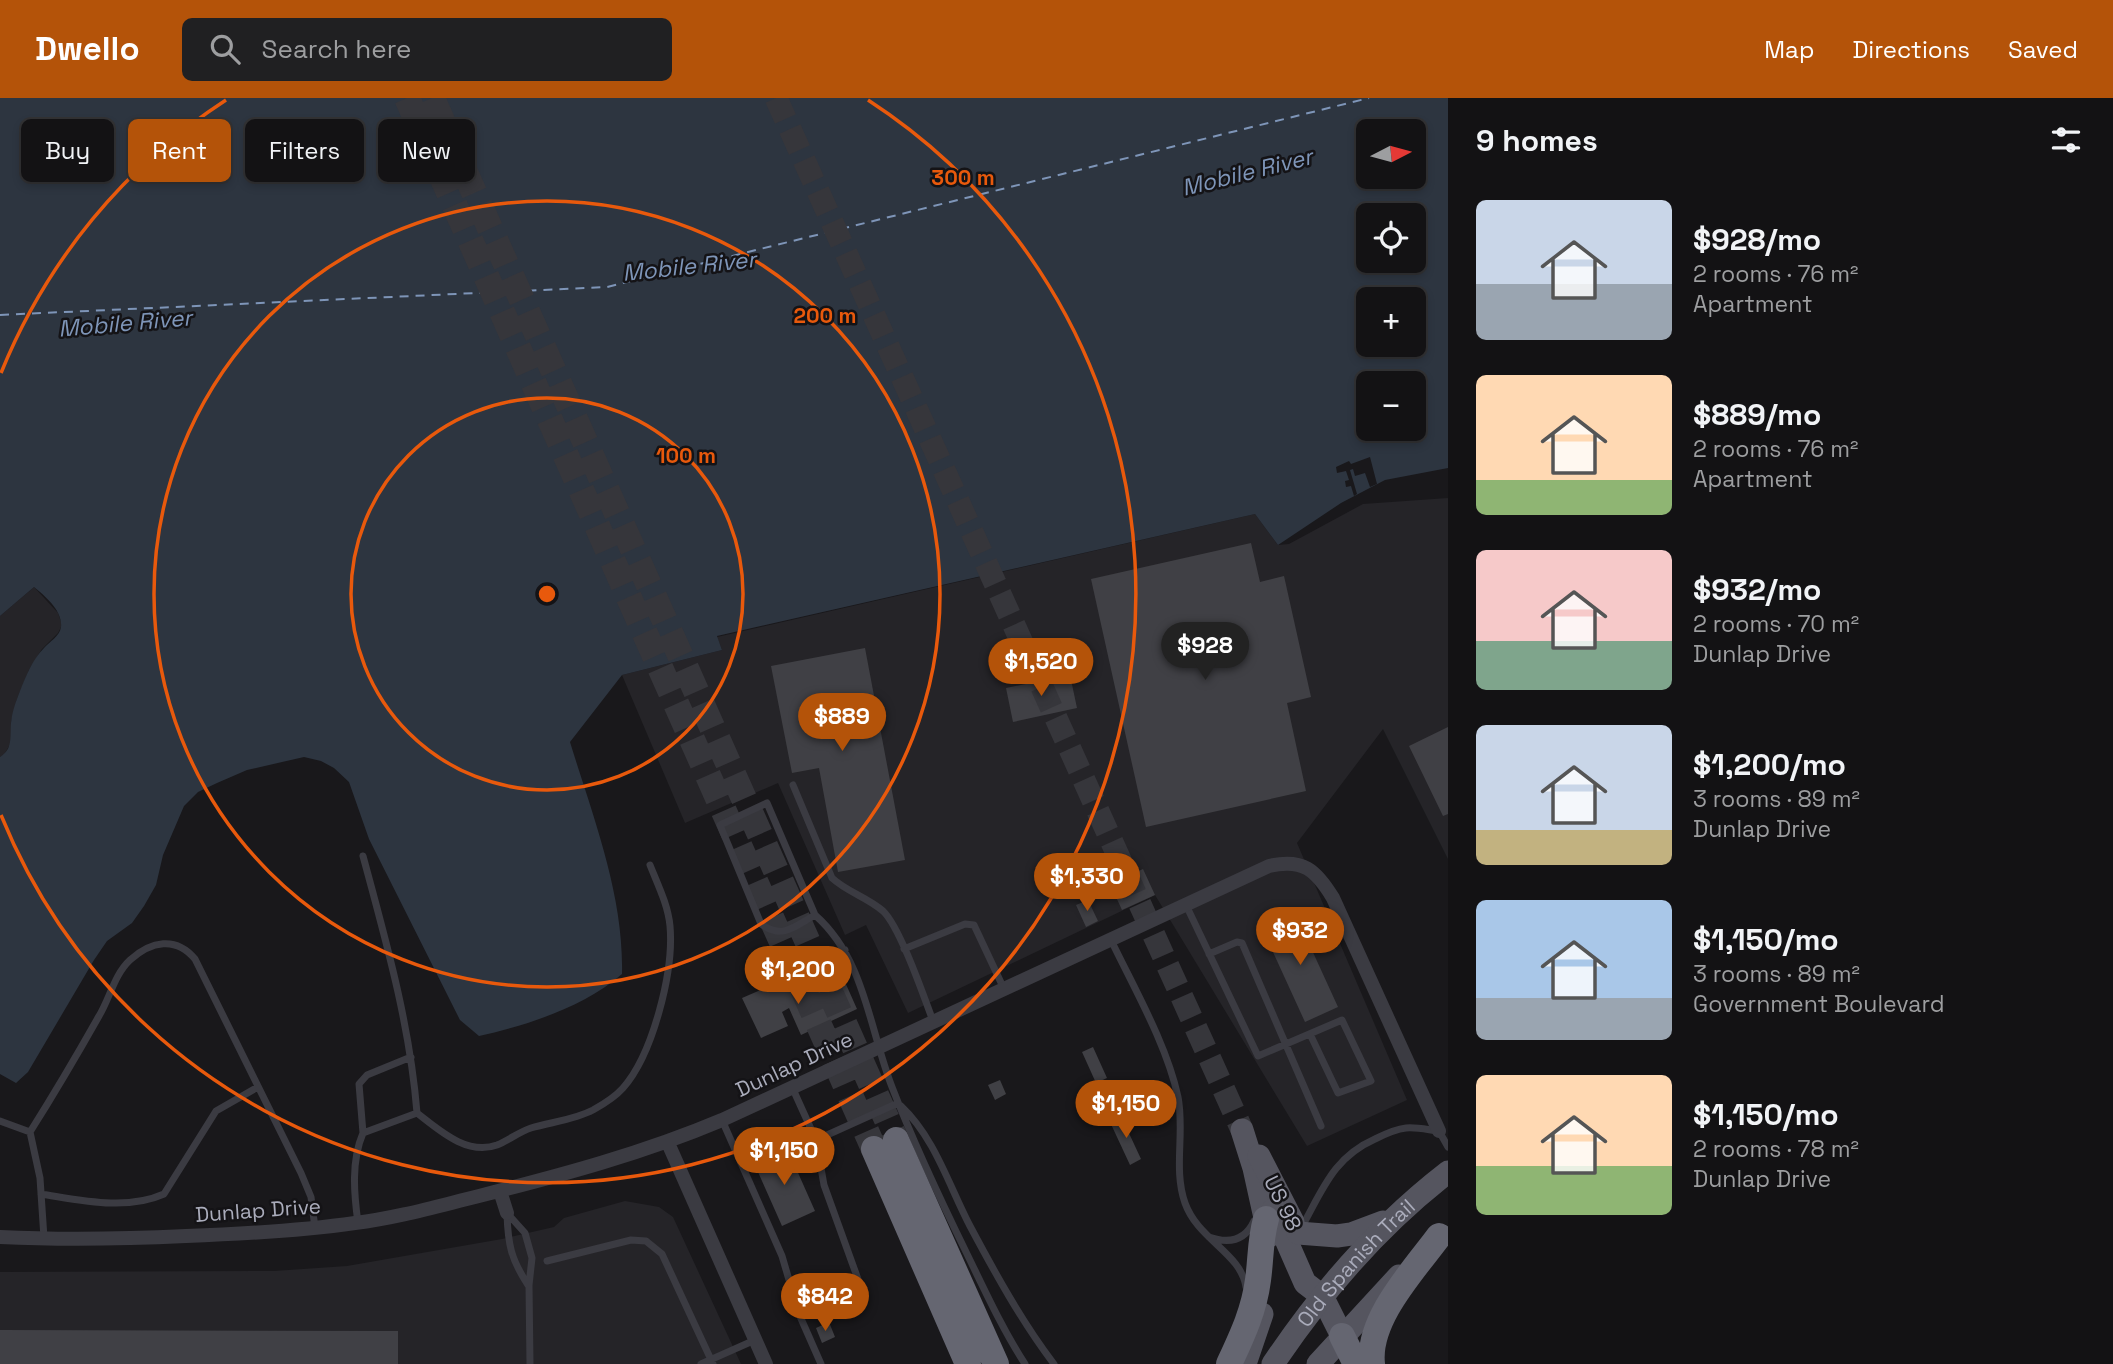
<!DOCTYPE html>
<meta charset="utf-8">
<style>
:root{--surface:#131214;--page:#202022;--text:#f1f3f6;--muted:#9d9ea0;--line:#323234;--accent:#b45309}
body{margin:0;font-family:"Space Grotesk",sans-serif;background:var(--page);color:var(--text);height:100vh;display:flex;flex-direction:column;font-size:26px;white-space:nowrap}
*{box-sizing:border-box;margin:0}
p{font-size:23px;color:var(--muted)}
.icon{flex:none;width:38px;height:38px;fill:none;stroke:currentColor;stroke-width:2;stroke-linecap:round;stroke-linejoin:round}
.map{position:relative;flex:1;overflow:hidden}
.side{display:flex;flex-direction:column;background:var(--surface);width:665px}
.side>*{flex:none}
.hud{position:absolute;left:21px;top:21px;width:665px;height:63px;display:flex;gap:14px}
.needle{width:46px;rotate:84deg}
.controls{position:absolute;left:1356px;top:21px;display:grid;gap:14px}
.controls a{display:grid;place-items:center;width:70px;height:70px;border-radius:10px;background:var(--surface);box-shadow:0 4px 10px #0003,0 0 0 2px var(--line);font-size:35px}
.price{position:absolute;translate:-50% -60px;padding:0 16px;border-radius:24px;background:var(--accent);color:#fff;font-size:23px;line-height:46px;filter:drop-shadow(0 2px 4px #0008)}
.price::after{content:'';position:absolute;left:50%;top:42px;width:21px;height:16px;margin-left:-10px;background:inherit;clip-path:polygon(0 0,100% 0,50% 100%)}
.price.selected{background:#222;color:#fff}
ul{padding:0;list-style:none}
li{display:flex;align-items:center;gap:21px;height:175px;padding:0 28px}
li span{display:grid;place-items:center;flex:none;width:196px;height:140px;border-radius:10px;color:#555}
li>.icon{margin-inline-start:auto}
span .icon{width:84px;height:84px;fill:#fffc;stroke-width:1}
li b{font-size:30px}
h2{display:flex;justify-content:space-between;align-items:center;height:84px;padding:0 28px;font-size:30px}
.pill{padding:0 24px;border-radius:10px;background:var(--surface);box-shadow:0 4px 10px #0003,0 0 0 2px var(--line);font-size:24px;line-height:63px}
.pill.selected{background:var(--accent);color:#fff}
header{display:flex;align-items:center;gap:42px;box-sizing:border-box;height:98px;padding:0 35px;background:var(--accent);color:#fff}
header strong{font-size:33px}
nav{display:flex;gap:38px;margin-inline-start:auto;font-size:24px}
.search{width:490px;height:63px;background:var(--page);display:flex;align-items:center;gap:18px;box-sizing:border-box;padding:0 24px;border-radius:10px;color:var(--muted);font-size:26px}
main{display:flex;flex:1;min-height:0}
.map>svg:first-child{display:block}
.built{fill:#252428}
.water{fill:#2d3540;fill-rule:evenodd}
.pier{fill:#19181b}
.lines{fill:none;stroke-linecap:round;stroke-linejoin:round}
.ferry{stroke:#7e95b8;stroke-width:2;stroke-dasharray:9 7;stroke-linecap:butt}
.building{fill:#404045}
.primary-tunnel{stroke:#36363b;stroke-width:23;stroke-dasharray:23 11;stroke-linecap:butt}
.highway-tunnel{stroke:#36363b;stroke-width:26;stroke-dasharray:26 13;stroke-linecap:butt}
.lane{stroke:#3b3b42;stroke-width:7}
.street{stroke:#3b3b42;stroke-width:14}
.primary{stroke:#55555f;stroke-width:23}
.highway{stroke:#656671;stroke-width:26}
.ring{fill:none;stroke:#e8590c;stroke-width:3.5}
.labels{text-anchor:middle;dominant-baseline:central;stroke-width:5;stroke-linejoin:round;paint-order:stroke}
.street-label{font-size:21px;fill:#aaacbb;stroke:#141316}
.water-label{font-size:23px;font-style:italic;fill:#7e95b8;stroke:#141316}
.centre{fill:#e8590c;stroke:#141316;stroke-width:3.5}
.ring-label{font-size:21px;text-anchor:middle;font-weight:bold;fill:#e8590c;stroke:#141316;stroke-width:5;stroke-linejoin:round;paint-order:stroke}
</style>
<header>
<strong>Dwello</strong>
<div class="search"><svg class="icon" aria-label="search" viewBox="0 0 24 24"><circle cx="10" cy="10" r="6"/><path d="M15 15l6 6"/></svg>Search here</div>
<nav><a>Map</a><a>Directions</a><a>Saved</a></nav>
</header>
<main>
<div class="map">
<svg width="1448" height="1266" viewBox="0 0 1448 1266">
<rect width="100%" height="100%" fill="#19181b"/>
<path class="built" d="M1448 400V761L1383 631 1297 745 1407 1002 1307 1048 1155 797 908 915 866 827 845 837 778 685 685 725 622 577 722 552 717 539 1255 416 1278 447 1289 446 1363 406Z
M34 489 58 515 62 527 58 535 42 551 29 572 17 601 11 623 12 643 4 657 0 659V518Z
M625 1103 659 1109 673 1119 741 1266H0V1174L274 1173 347 1168 502 1141 554 1129 564 1120Z"/>
<path class="water" d="M0 0H1448V370L1385 382 1341 405 1278 447 1255 416 717 538 722 552 622 577 570 644C593 719 624 797 622 876 584 909 528 927 479 938L460 922 369 741 349 684 334 670 321 663 304 659 247 672 217 685 198 694 184 708 163 757 156 787 144 808 132 825 107 843 94 862 28 974 16 985 0 976V659C13 651 10 639 11 625 12 614 16 603 20 593 26 578 32 562 44 550 49 544 60 538 61 529 63 513 45 498 34 489L0 518ZM1368 33H1414V79H1368ZM1368 117H1414V163H1368ZM1368 201H1414V247H1368ZM1368 285H1414V331H1368Z"/>
<path class="pier" d="M1370 359 1377 386 1370 389 1365 375 1355 378 1353 371 1350 372 1357 396 1354 398 1351 388 1346 389 1345 383 1349 382 1346 373 1337 375 1336 369 1349 363 1351 366Z"/>
<g class="lines">
<path class="ferry" d="M0 217 607 189 1369 0"/>
</g>
<path class="building" d="M1251 445 1260 484 1284 478 1311 599 1287 605 1306 693 1146 729 1091 481Z
M865 550 905 762 838 774 819 670 792 675 771 568Z
M1070 577 1077 610 1013 624 1006 590Z
M1448 629V716L1443 718 1409 648Z
M1143 771 1155 797 1122 812 1110 786Z
M1088 802 1098 823 1086 829 1076 807Z
M1295 815 1338 909 1305 924 1262 830Z
M812 875 821 895 845 884 857 911 801 937 789 910 782 914 788 928 761 940 742 900 770 888 772 893Z
M1093 949 1107 980 1096 985 1082 954Z
M1000 982 1006 996 995 1002 988 987Z
M1121 1018 1141 1061 1130 1067 1110 1024Z
M787 1050 815 1113 782 1128 754 1065Z
M829 1224 835 1239 822 1245 816 1230Z
M0 1232 398 1233V1266H0Z"/>
<g class="lines">
<path class="primary-tunnel" d="M776 0 1242 1032"/>
<path class="highway-tunnel" d="M407 0 874 1051
M432 0 896 1042"/>
<path class="lane" d="M793 687 832 780C847 794 867 799 883 813 900 829 924 899 933 923
M767 705 815 817C795 828 783 842 761 826L720 727Z
M363 758C386 843 410 927 417 1015 439 1032 467 1058 497 1047 509 1042 519 1034 531 1030 551 1024 574 1022 593 1012 602 1007 616 998 623 990 653 956 674 873 670 828 668 807 658 787 650 767
M1186 807 1258 958 1342 922 1371 983 1338 995 1310 936
M815 817C865 861 869 930 892 989 914 1046 941 1103 968 1158 986 1195 1003 1232 1025 1266
M1111 842C1134 890 1167 947 1178 999 1185 1034 1173 1071 1185 1105 1198 1142 1241 1155 1246 1189
M904 851 965 826 974 827 1004 891
M1209 856 1237 844 1242 845 1321 1028
M776 882 845 852
M792 989 816 1042 824 1087 859 1184 799 1216
M901 1008C935 1040 949 1088 970 1128 995 1175 1022 1224 1054 1266
M722 1022 782 1158 799 1216 821 1266
M0 1023 30 1034 40 1080 44 1140
M30 1034C54 996 77 957 99 918 110 900 114 877 130 862 151 843 176 838 195 861L301 1075 311 1099 315 1130
M363 1035 359 986 367 977 411 959
M816 1042 898 1005
M41 1096C80 1102 126 1113 164 1096L216 1013 258 989
M507 1115 525 1135 532 1160 529 1187 530 1266
M507 1116C508 1147 511 1161 528 1187
M358 1125C354 1096 351 1063 363 1035L417 1015
M1300 1132C1322 1094 1332 1060 1375 1041 1385 1036 1396 1031 1406 1030 1417 1029 1429 1032 1439 1033L1448 1049
M1209 1139C1229 1146 1245 1143 1254 1123
M547 1163 631 1142 646 1143 662 1156 713 1266
M701 1266 755 1242"/>
<path class="street" d="M668 1045 766 1266
M500 1093 507 1115
M0 1139C62 1142 124 1141 186 1138 242 1136 299 1133 355 1125 397 1120 438 1108 479 1098 562 1077 644 1055 722 1022L1269 768C1303 760 1316 772 1333 800L1439 1033"/>
<g class="primary">
<path d="M1242 1032 1254 1070 1269 1138"/>
<path d="M1259 1058 1293 1124"/>
<path d="M1273 1112 1305 1185 1322 1198 1342 1238"/>
<path d="M1298 1135 1337 1138 1351 1136 1383 1124"/>
<path d="M1245 1266 1262 1216"/>
<path id="s1" d="M1273 1266C1322 1193 1378 1128 1448 1074"/>
<path d="M1318 1266 1399 1178"/>
</g>
<path class="highway" d="M896 1042 996 1266
M874 1051 968 1266
M1342 1238 1356 1266
M1229 1266C1242 1238 1254 1213 1258 1182 1261 1161 1260 1142 1266 1121
M1372 1266C1367 1221 1414 1172 1439 1138"/>
</g>
<g class="ring">
<circle cx="547" cy="496" r="196"/>
<circle cx="547" cy="496" r="393"/>
<path d="M1 275A589 589 0 0 1 226 2M868 2A589 589 0 1 1 1 717"/>
</g>
<g class="labels">
<g class="street-label">
<text transform="translate(794 966) rotate(-25)">Dunlap Drive</text>
<text transform="translate(1283 1105) rotate(64)">US 98</text>
<text transform="translate(258 1112) rotate(-4)">Dunlap Drive</text>
<text stroke="none"><textPath href="#s1" startOffset="131">Old Spanish Trail</textPath></text>
</g>
<g class="water-label">
<text transform="translate(1247 74) rotate(-14)">Mobile River</text>
<text transform="translate(689 168) rotate(-6)">Mobile River</text>
<text transform="translate(125 225) rotate(-5)">Mobile River</text>
</g>
</g>
<circle cx="547" cy="496" r="10" class="centre"/>
<g class="ring-label">
<text x="963" y="87">300 m</text>
<text x="825" y="225">200 m</text>
<text x="686" y="365">100 m</text>
</g>
</svg>
<div class="controls">
<a><svg class="needle" viewBox="-14 -14 28 28"><path d="M0-13l5 13h-10z" fill="#e53935"/><path d="M0 13l5-13h-10z" fill="#9d9ea0"/></svg></a>
<a><svg class="icon" aria-label="locate" viewBox="0 0 24 24"><circle cx="12" cy="12" r="6"/><path d="M12 2v4M12 18v4M2 12h4M18 12h4"/></svg></a>
<a>+</a>
<a>−</a>
</div>
<b class="price selected" style="left:1205px;top:584px">$928</b>
<b class="price" style="left:1041px;top:600px">$1,520</b>
<b class="price" style="left:842px;top:655px">$889</b>
<b class="price" style="left:1087px;top:815px">$1,330</b>
<b class="price" style="left:1300px;top:869px">$932</b>
<b class="price" style="left:798px;top:908px">$1,200</b>
<b class="price" style="left:1126px;top:1042px">$1,150</b>
<b class="price" style="left:784px;top:1089px">$1,150</b>
<b class="price" style="left:825px;top:1235px">$842</b>
<div class="hud">
<a class="pill">Buy</a>
<a class="pill selected">Rent</a>
<a class="pill">Filters</a>
<a class="pill">New</a>
</div>
</div>
<section class="side">
<h2>9 homes<svg class="icon" aria-label="filters" viewBox="0 0 24 24"><path d="M4 7h16M4 17h16"/><circle cx="9" cy="7" r="2"/><circle cx="15" cy="17" r="2"/></svg></h2>
<ul>
<li><span style="background:linear-gradient(#c9d6e8 60%,#9aa5b1 0)"><svg class="icon" aria-label="home" viewBox="0 0 24 24"><path d="M3 11l9-7 9 7M6 9v11h12V9"/></svg></span><div><b>$928/mo</b><p>2 rooms · 76 m²</p><p>Apartment</p></div></li>
<li><span style="background:linear-gradient(#ffd9b3 75%,#8fb573 0)"><svg class="icon" aria-label="home" viewBox="0 0 24 24"><path d="M3 11l9-7 9 7M6 9v11h12V9"/></svg></span><div><b>$889/mo</b><p>2 rooms · 76 m²</p><p>Apartment</p></div></li>
<li><span style="background:linear-gradient(#f6c9c9 65%,#7fa58c 0)"><svg class="icon" aria-label="home" viewBox="0 0 24 24"><path d="M3 11l9-7 9 7M6 9v11h12V9"/></svg></span><div><b>$932/mo</b><p>2 rooms · 70 m²</p><p>Dunlap Drive</p></div></li>
<li><span style="background:linear-gradient(#c9d6e8 75%,#c2b280 0)"><svg class="icon" aria-label="home" viewBox="0 0 24 24"><path d="M3 11l9-7 9 7M6 9v11h12V9"/></svg></span><div><b>$1,200/mo</b><p>3 rooms · 89 m²</p><p>Dunlap Drive</p></div></li>
<li><span style="background:linear-gradient(#a9c7e8 70%,#9aa5b1 0)"><svg class="icon" aria-label="home" viewBox="0 0 24 24"><path d="M3 11l9-7 9 7M6 9v11h12V9"/></svg></span><div><b>$1,150/mo</b><p>3 rooms · 89 m²</p><p>Government Boulevard</p></div></li>
<li><span style="background:linear-gradient(#ffd9b3 65%,#8fb573 0)"><svg class="icon" aria-label="home" viewBox="0 0 24 24"><path d="M3 11l9-7 9 7M6 9v11h12V9"/></svg></span><div><b>$1,150/mo</b><p>2 rooms · 78 m²</p><p>Dunlap Drive</p></div></li>
</ul>
</section>
</main>
